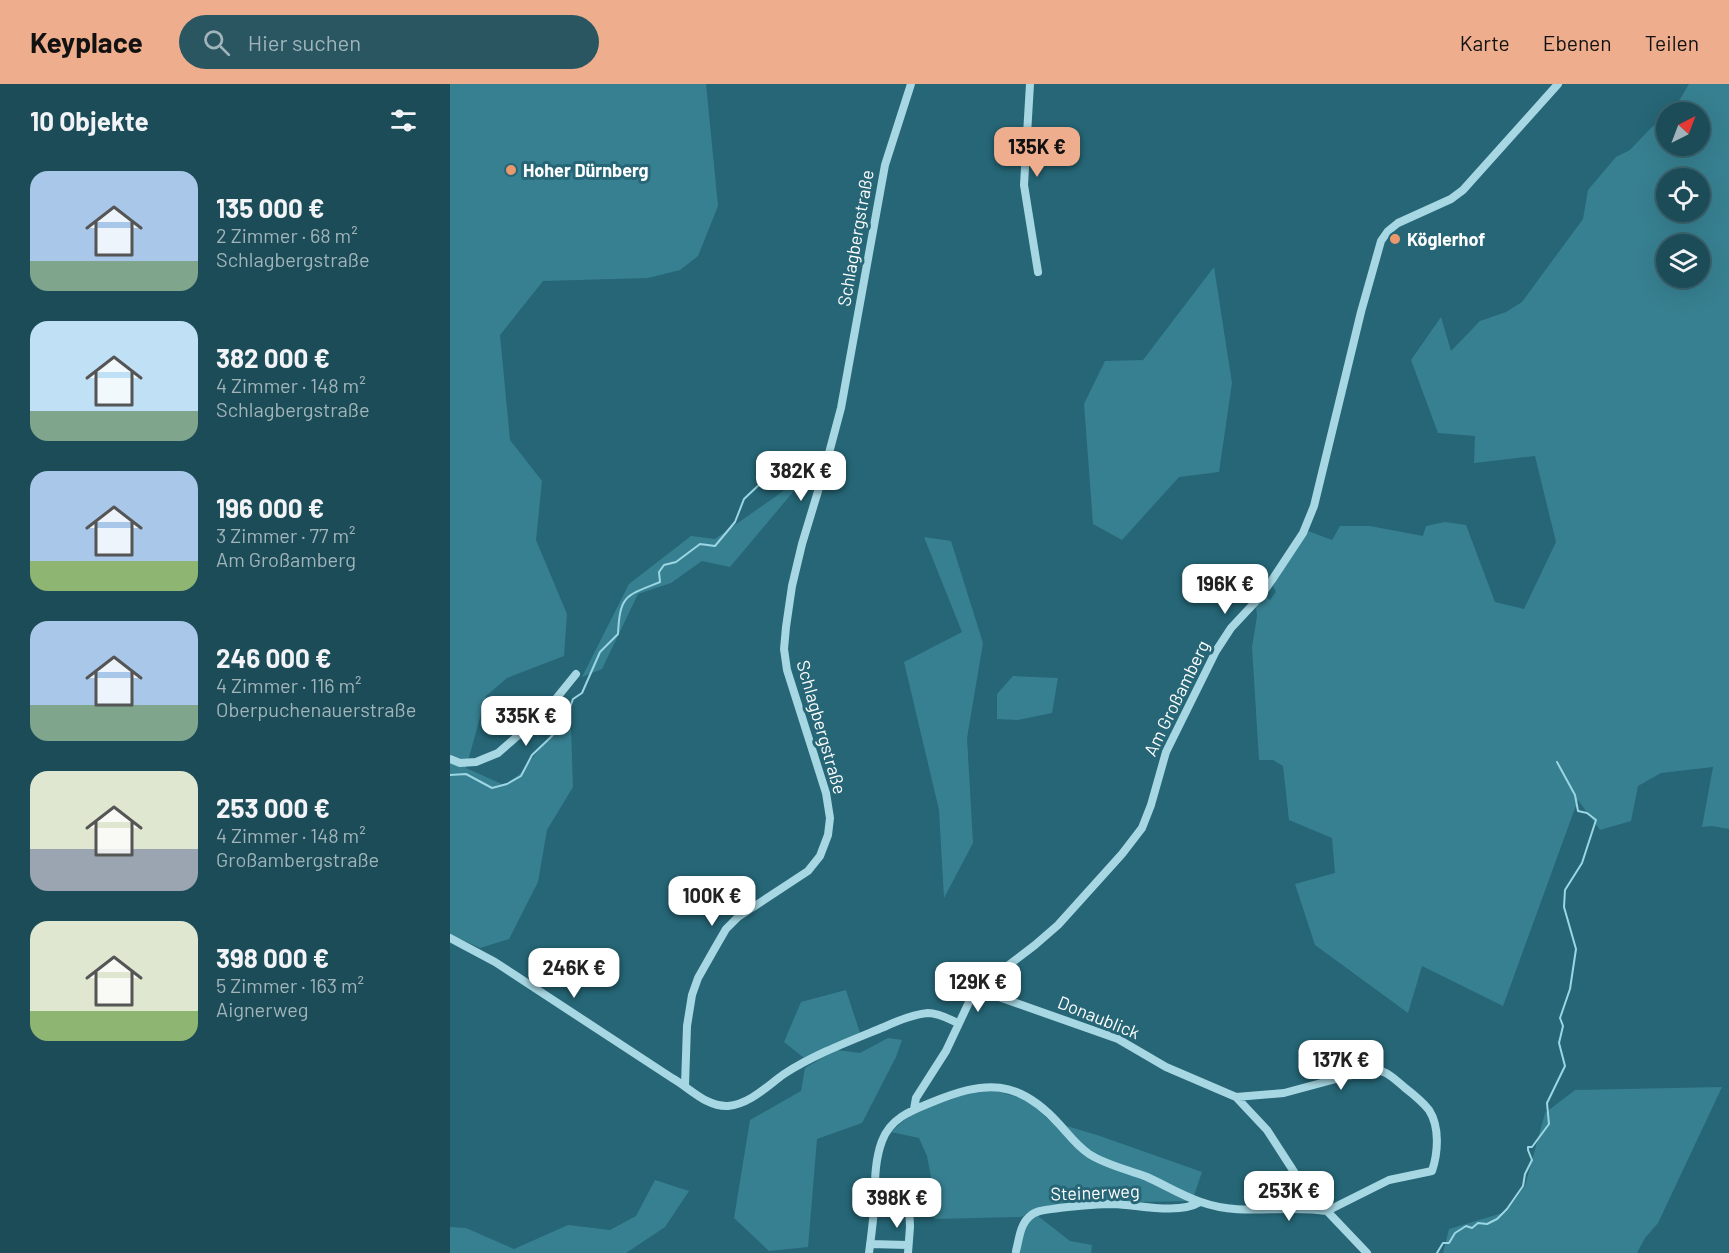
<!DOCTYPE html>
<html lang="de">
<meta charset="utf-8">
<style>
:root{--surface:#1c4c58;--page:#295661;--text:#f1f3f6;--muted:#a0b4ba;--line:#3a636e;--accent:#eead8d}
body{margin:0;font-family:Barlow,sans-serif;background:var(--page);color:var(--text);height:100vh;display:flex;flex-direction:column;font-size:22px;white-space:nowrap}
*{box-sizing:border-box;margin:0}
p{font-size:20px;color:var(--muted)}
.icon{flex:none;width:33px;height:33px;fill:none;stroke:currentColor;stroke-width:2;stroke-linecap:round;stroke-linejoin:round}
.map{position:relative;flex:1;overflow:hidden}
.drawer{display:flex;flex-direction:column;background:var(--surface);width:450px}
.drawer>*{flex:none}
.needle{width:39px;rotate:42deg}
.fabs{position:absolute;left:1206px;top:18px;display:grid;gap:12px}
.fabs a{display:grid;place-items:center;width:54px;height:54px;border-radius:50%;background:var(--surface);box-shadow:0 6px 24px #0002,0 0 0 2px var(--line);font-size:30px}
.price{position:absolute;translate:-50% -51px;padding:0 14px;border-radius:12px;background:#fff;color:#222;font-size:20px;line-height:39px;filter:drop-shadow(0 2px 3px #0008)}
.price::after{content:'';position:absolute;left:50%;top:36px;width:18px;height:14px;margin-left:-9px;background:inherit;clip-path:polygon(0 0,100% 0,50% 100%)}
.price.current{background:var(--accent);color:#111}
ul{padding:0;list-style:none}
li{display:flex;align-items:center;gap:18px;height:150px;padding:0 30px}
li span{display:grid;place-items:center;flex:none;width:168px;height:120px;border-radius:18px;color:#555}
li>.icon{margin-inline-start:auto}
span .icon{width:72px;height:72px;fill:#fffc;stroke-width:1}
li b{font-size:26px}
h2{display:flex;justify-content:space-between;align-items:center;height:72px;padding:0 30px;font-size:26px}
header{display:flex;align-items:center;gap:36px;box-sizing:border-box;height:84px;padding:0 30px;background:var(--accent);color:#111}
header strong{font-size:28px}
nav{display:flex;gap:33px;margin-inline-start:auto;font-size:21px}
.search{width:420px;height:54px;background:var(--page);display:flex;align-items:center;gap:15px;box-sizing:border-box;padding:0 21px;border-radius:33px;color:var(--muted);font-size:22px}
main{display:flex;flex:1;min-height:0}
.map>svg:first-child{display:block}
.green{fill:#378091;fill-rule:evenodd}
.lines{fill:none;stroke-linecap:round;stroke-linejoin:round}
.stream{stroke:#9cd6e3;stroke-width:2}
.minor{stroke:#a7d7e2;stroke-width:8}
.poi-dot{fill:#ea996d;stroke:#266676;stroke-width:2}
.labels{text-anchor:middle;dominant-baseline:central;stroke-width:6;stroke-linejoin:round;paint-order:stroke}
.poi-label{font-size:18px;font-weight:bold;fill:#fff;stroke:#266676;text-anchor:start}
.street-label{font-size:18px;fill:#fff;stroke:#266676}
</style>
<header>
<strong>Keyplace</strong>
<div class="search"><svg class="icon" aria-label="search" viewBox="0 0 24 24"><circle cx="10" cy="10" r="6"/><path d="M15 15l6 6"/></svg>Hier suchen</div>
<nav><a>Karte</a><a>Ebenen</a><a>Teilen</a></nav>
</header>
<main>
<section class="drawer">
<h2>10 Objekte<svg class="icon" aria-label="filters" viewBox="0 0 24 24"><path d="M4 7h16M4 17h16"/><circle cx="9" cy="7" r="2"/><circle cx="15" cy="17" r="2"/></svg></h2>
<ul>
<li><span style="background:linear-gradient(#a9c7e8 75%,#7fa58c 0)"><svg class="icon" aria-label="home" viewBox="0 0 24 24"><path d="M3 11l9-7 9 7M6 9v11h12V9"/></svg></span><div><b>135 000 €</b><p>2 Zimmer · 68 m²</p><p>Schlagbergstraße</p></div></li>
<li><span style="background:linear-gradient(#bfe0f5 75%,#7fa58c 0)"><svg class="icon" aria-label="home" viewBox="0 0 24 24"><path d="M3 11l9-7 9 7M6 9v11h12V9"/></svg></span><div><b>382 000 €</b><p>4 Zimmer · 148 m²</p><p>Schlagbergstraße</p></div></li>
<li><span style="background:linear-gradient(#a9c7e8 75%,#8fb573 0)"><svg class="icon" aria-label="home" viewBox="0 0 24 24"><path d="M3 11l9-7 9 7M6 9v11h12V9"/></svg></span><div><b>196 000 €</b><p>3 Zimmer · 77 m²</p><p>Am Großamberg</p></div></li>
<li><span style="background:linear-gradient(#a9c7e8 70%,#7fa58c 0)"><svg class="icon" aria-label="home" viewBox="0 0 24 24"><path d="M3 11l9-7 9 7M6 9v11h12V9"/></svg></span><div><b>246 000 €</b><p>4 Zimmer · 116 m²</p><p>Oberpuchenauerstraße</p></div></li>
<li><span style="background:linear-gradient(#dfe7d0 65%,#9aa5b1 0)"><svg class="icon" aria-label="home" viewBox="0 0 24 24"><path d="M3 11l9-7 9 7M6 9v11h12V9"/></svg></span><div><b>253 000 €</b><p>4 Zimmer · 148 m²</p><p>Großambergstraße</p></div></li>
<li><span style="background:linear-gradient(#dfe7d0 75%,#8fb573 0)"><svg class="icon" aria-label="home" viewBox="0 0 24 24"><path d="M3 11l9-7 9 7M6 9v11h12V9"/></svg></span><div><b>398 000 €</b><p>5 Zimmer · 163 m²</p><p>Aignerweg</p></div></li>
</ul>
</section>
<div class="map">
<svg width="1279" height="1169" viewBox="0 0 1279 1169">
<rect width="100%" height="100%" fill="#266676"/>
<path class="green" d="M0 0H256L268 122 248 172 230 186 198 194 93 197 50 251 60 356 92 397 86 456 117 530 114 572 57 594 36 612 16 684 54 701 70 690 112 636 121 645 123 703 97 746 88 798 59 855 30 864 0 850Z
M1239 0H1279V745L1262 742 1252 743 1263 683 1211 689 1188 702 1181 737 1150 746 1128 716 1053 922 972 882 958 929 865 861 845 800 885 789 882 754 839 736 833 682 823 676H809L802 563 807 532 806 523 815 512 820 516 826 508 823 502 858 447 882 456 890 442H920L973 452 976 442 995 438 1016 441 1045 518 1074 525 1106 458 1085 372 1024 379 1025 352 988 349 961 276 991 233 1001 267 1030 237 1056 228 1072 218 1133 135 1138 106 1166 73 1180 66 1199 46 1216 31V62H1250V28H1219L1226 22ZM1216 94H1250V128H1216ZM1216 160H1250V194H1216Z
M764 183 782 299 769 388 729 393 672 456 643 440 634 320 655 277 693 276Z
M359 389 280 483 252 477 221 499 188 510 152 585 132 593 179 500 241 452 265 455Z
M474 453 501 457 533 559 517 654 523 759 494 814 489 726 454 578 512 548Z
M563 592 608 594 602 629 568 636 547 635V610Z
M396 906 410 949 354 974 334 958 351 918Z
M438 954 452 956 446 973 412 1039 367 1055 358 1163 319 1167 284 1134 300 1036 351 1007 355 984 386 966 410 969Z
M1272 1003 1208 1139 1195 1154 1187 1169H993L999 1145 1056 1128 1075 1102 1095 1029 1125 1006Z
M543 1006 571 1014 584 1022 600 1037 650 1052 752 1088 742 1117 631 1119 594 1123 591 1122 571 1133 484 1135 483 1103 477 1072 469 1054 441 1048C447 1043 452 1037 459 1033 481 1017 516 1010 543 1006Z
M205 1096 239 1107 215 1143 176 1169H0V1143L16 1144 64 1165 118 1141 160 1146 186 1132Z
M588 1132 620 1157 642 1161 641 1169H564L579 1137Z"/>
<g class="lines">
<path class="stream" d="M0 691 16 690 42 704 57 700 71 692 82 671 102 652 119 626 123 615 132 609 150 568 168 550C170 511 175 512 210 498L209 488 214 481 226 478 250 460 265 462 285 438 294 415 312 398 311 390 329 370
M987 1169 993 1159H999L1005 1149 1016 1142 1022 1144 1028 1139 1037 1140 1047 1135 1057 1125 1073 1102 1075 1090 1082 1076 1078 1066V1063H1082L1099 1040 1097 1019 1115 982 1109 959 1113 942 1110 934 1120 905 1126 865 1114 823 1115 806 1132 779 1146 736 1137 729 1128 727 1125 711 1107 678"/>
<path class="minor" d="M580 0 574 101 588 188
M0 675 10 679 26 678 48 669 96 627 126 590
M0 854 45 878 222 994C240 1004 256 1023 278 1022 300 1020 317 1002 334 990 365 970 400 957 434 943 447 937 463 930 478 929 489 929 499 935 508 939
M529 906 668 955 716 983 786 1013 834 1009 897 992 926 986C937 987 946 996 954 1003 963 1010 972 1017 979 1026 990 1043 988 1069 982 1087L939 1096 877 1127
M235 1001 237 942 242 911 248 894 265 864 276 845 288 833 358 787 370 772 378 751 380 734 376 709 337 586 334 565 336 543 342 502 352 460 375 384 391 324 435 81 461 0
M786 1013 817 1046 848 1094 867 1113 877 1127 917 1169
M464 1025 466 1014 496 967 520 916 539 896 585 861 608 841 672 770 692 744 701 721 716 668 766 567 781 544 809 514 822 496 853 449 864 422 911 228 931 157 938 147 948 139 1001 115 1013 106 1108 0
M420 1160 458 1161
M566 1167C569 1156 570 1141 579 1133 587 1125 599 1126 609 1124 627 1122 646 1120 664 1120 689 1121 728 1131 750 1118
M419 1169C421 1154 423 1139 424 1124 425 1102 424 1078 432 1057 440 1035 460 1027 480 1019 535 996 568 994 610 1041 619 1051 627 1062 639 1070 656 1081 679 1086 697 1093 715 1101 732 1112 751 1118 792 1133 835 1120 877 1127
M458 1169 460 1143 459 1121"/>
</g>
<g class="poi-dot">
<circle cx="61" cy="86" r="6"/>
<circle cx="945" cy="155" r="6"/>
</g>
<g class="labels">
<g class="poi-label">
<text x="73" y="86">Hoher Dürnberg</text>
<text x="957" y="155">Köglerhof</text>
</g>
<g class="street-label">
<text transform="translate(405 154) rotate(-80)">Schlagbergstraße</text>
<text transform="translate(726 614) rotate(-64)">Am Großamberg</text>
<text transform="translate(372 643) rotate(74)">Schlagbergstraße</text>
<text transform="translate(649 933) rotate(22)">Donaublick</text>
<text transform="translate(645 1108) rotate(-2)">Steinerweg</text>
</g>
</g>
</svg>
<div class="fabs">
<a><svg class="needle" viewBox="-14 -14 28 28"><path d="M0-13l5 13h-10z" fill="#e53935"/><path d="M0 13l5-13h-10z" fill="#a0b4ba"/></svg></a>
<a><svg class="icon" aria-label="locate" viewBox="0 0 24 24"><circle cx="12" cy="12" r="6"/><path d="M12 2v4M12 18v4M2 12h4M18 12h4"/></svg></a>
<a><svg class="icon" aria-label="layers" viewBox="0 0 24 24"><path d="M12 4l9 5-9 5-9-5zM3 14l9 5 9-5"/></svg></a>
</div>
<b class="price current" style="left:587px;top:94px">135K €</b>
<b class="price" style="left:351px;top:418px">382K €</b>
<b class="price" style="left:775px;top:531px">196K €</b>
<b class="price" style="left:76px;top:663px">335K €</b>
<b class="price" style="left:262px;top:843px">100K €</b>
<b class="price" style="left:124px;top:915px">246K €</b>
<b class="price" style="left:528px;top:929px">129K €</b>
<b class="price" style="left:891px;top:1007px">137K €</b>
<b class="price" style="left:839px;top:1138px">253K €</b>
<b class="price" style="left:447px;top:1145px">398K €</b>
</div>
</main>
